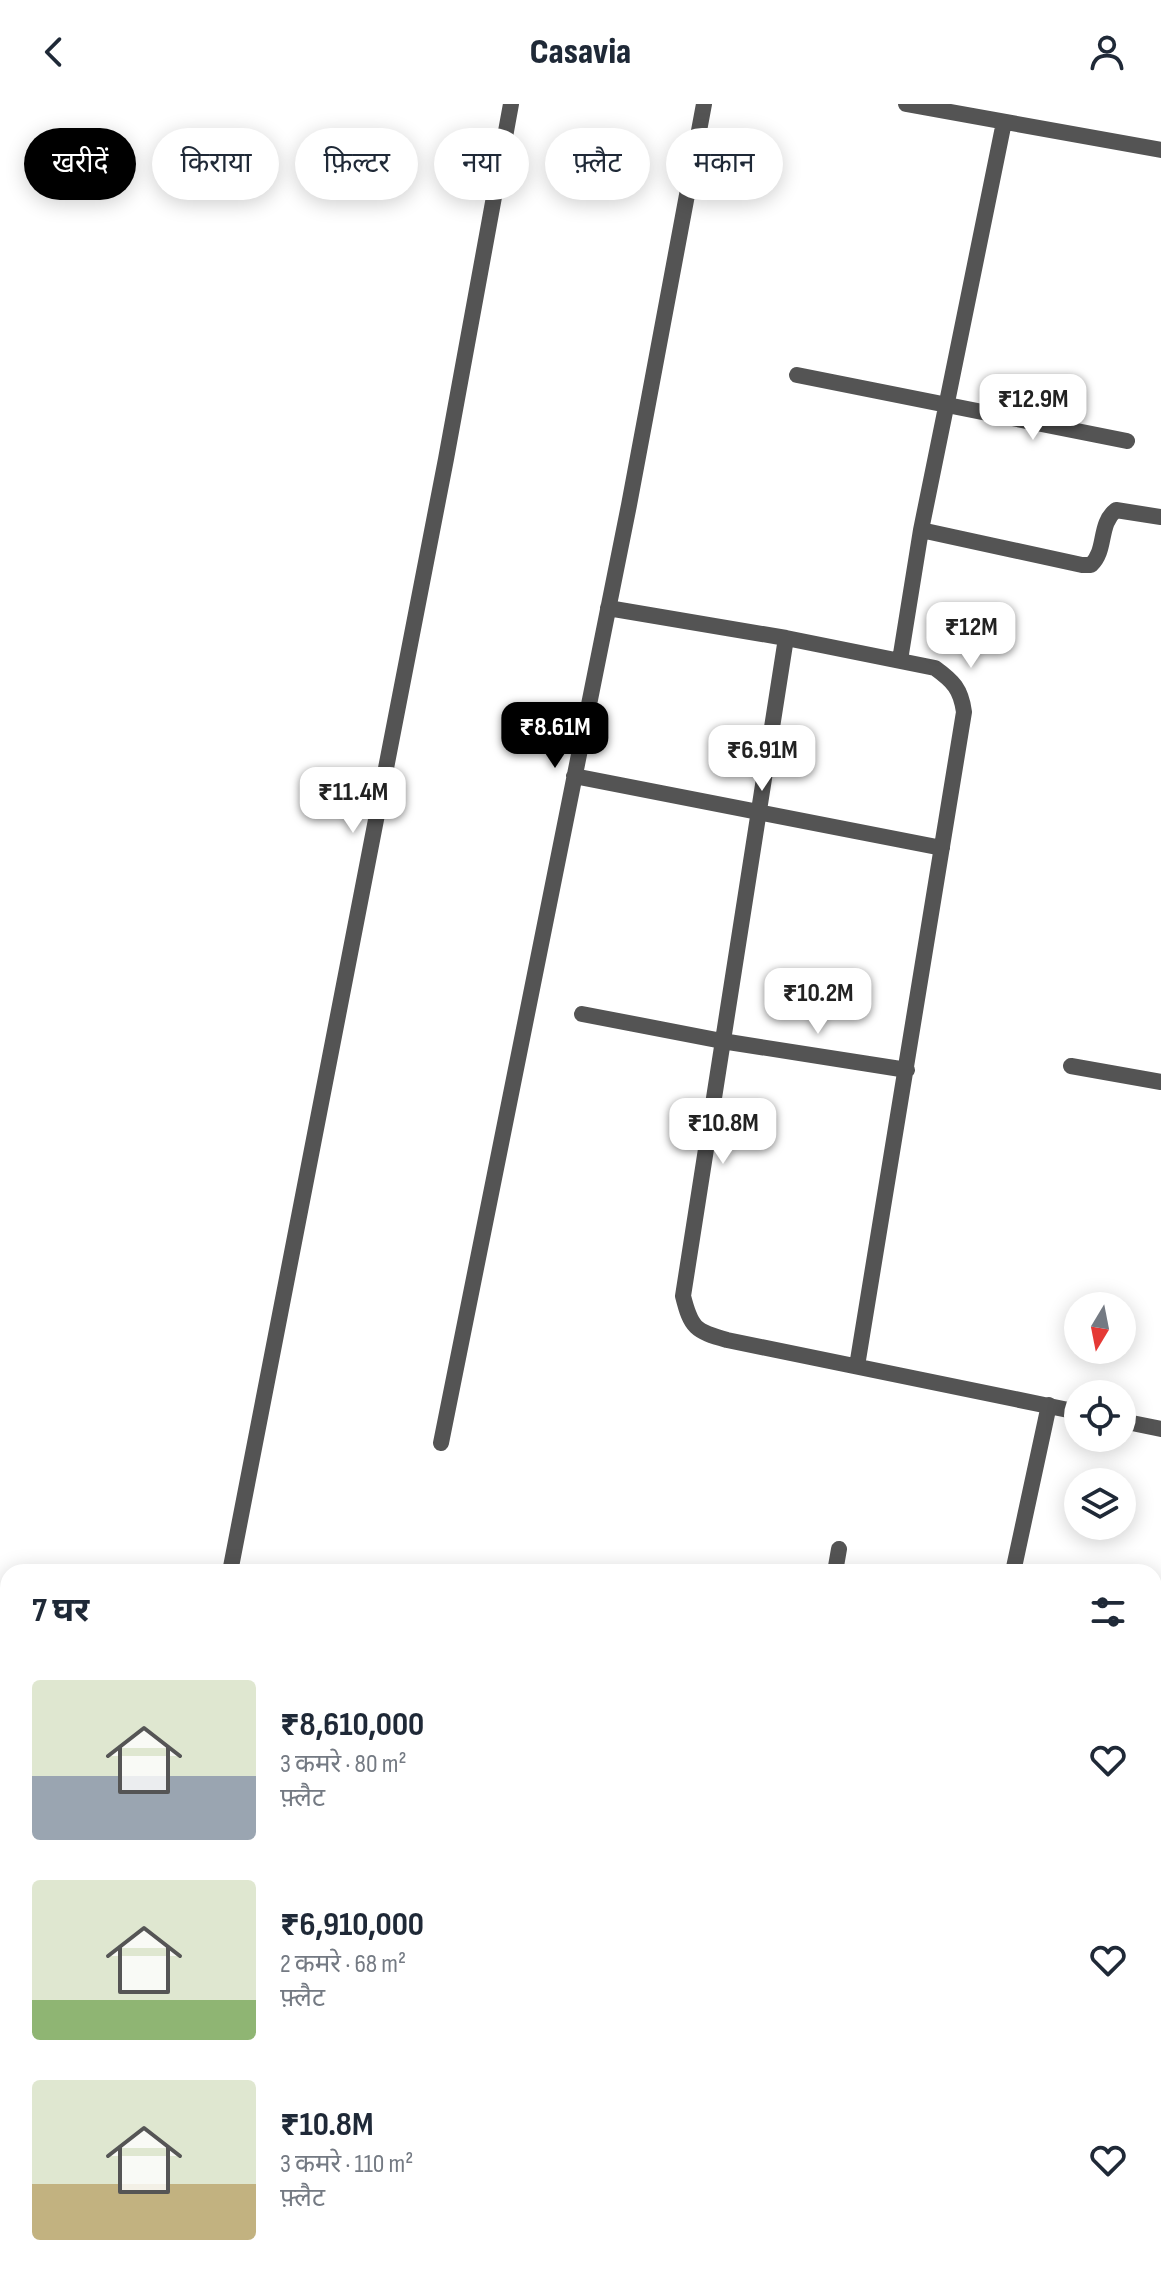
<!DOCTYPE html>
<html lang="hi">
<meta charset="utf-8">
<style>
:root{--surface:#fff;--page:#f6f6f7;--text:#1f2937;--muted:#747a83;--accent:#000}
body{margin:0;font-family:"Sofia Sans Condensed","Noto Sans Devanagari",sans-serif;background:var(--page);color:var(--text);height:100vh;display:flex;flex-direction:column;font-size:30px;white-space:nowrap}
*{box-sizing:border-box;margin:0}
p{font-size:26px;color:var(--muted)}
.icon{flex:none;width:44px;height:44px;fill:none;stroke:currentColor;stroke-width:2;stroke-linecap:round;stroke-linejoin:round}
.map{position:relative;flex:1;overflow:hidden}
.side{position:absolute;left:0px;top:1460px;width:1162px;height:714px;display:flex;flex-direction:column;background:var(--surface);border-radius:24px 24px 0 0;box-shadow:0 4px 20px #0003}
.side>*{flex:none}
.guide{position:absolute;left:24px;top:24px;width:1114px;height:72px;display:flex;gap:16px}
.needle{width:52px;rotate:190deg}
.fabs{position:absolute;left:1064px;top:1188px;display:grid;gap:16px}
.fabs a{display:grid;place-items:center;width:72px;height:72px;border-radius:50%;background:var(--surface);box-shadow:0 4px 20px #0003;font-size:40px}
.price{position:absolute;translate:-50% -68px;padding:0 18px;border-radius:16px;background:#fff;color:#222;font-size:26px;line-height:52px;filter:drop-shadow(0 2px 4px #0008)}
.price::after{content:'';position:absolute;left:50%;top:48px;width:24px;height:18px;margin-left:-12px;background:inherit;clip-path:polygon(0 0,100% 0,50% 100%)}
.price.current{background:var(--accent);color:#fff}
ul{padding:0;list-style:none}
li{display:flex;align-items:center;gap:24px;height:200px;padding:0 32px}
li span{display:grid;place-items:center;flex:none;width:224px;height:160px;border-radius:8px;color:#555}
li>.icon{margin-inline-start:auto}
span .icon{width:96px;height:96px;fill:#fffc;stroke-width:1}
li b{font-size:34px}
h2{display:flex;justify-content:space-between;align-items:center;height:96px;padding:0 32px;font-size:34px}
.tag{padding:0 28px;border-radius:36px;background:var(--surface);box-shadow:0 4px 20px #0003;font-size:28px;line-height:72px}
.tag.current{background:var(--accent);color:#fff}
header{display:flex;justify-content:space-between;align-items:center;height:104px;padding:0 32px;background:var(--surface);font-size:36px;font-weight:800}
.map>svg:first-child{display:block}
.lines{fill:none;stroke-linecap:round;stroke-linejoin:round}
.service{stroke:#545454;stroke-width:16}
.minor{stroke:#545454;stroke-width:16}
.tertiary{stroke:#545454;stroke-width:16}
.trunk{stroke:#000;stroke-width:22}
.rail{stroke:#000;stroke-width:6;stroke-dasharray:12 4 2 4;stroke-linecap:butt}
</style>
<header><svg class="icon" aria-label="back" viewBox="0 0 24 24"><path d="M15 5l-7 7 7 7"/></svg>Casavia<svg class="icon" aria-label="person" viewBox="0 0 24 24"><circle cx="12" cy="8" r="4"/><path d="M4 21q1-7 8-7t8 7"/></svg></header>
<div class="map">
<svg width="1161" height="2173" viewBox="0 0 1161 2173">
<rect width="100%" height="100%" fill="#fff"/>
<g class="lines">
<path class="service" d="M434 2166 435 2173
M557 2173 560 2166"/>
<path class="minor" d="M906 0 1161 46
M797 271 1127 337
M921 426 1082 461H1091C1107 446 1098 420 1116 406L1161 413
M608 504 786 534 935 564C953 577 961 585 964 608L857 1262
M786 534 683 1192C691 1224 695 1227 727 1236L1078 1308
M900 556 921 426 1004 18
M574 672 942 744
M582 910 722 937 907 966
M1071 962 1161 978
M1122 1317 1161 1325
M441 1339 629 401 704 0
M230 1468 446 355 511 0
M835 1468 839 1445
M1013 1468 1049 1301
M1154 1529 1161 1530
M0 1916 8 1895
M0 2146 8 2149
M57 2166 77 2173
M258 2173 260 2166"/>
<path class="tertiary" d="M1154 1985 1161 1987
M1129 2166 1161 2172"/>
<path class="trunk" d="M0 1838 8 1839
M0 1890 8 1891
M1154 2053 1161 2054
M1154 2114 1161 2115"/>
<path class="rail" d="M0 1973 8 1976
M0 2013 8 2015
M707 2166 744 2173
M915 2166 952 2173"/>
</g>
</svg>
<div class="fabs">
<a><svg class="needle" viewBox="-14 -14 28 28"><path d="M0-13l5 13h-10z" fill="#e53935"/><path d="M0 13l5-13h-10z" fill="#747a83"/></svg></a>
<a><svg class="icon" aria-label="locate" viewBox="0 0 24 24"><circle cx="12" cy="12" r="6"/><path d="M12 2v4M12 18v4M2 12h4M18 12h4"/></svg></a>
<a><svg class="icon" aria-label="layers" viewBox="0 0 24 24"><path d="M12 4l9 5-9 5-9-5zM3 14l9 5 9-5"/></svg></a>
</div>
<b class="price" style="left:1033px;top:338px">₹12.9M</b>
<b class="price" style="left:971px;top:566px">₹12M</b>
<b class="price current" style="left:555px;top:666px">₹8.61M</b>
<b class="price" style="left:762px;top:689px">₹6.91M</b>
<b class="price" style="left:353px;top:731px">₹11.4M</b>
<b class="price" style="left:818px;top:932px">₹10.2M</b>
<b class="price" style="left:723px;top:1062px">₹10.8M</b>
<div class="guide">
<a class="tag current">खरीदें</a>
<a class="tag">किराया</a>
<a class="tag">फ़िल्टर</a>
<a class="tag">नया</a>
<a class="tag">फ़्लैट</a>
<a class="tag">मकान</a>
</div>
<section class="side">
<h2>7 घर<svg class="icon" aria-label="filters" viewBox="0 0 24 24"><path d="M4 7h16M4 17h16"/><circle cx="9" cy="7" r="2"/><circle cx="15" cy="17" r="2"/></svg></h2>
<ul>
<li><span style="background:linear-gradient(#dfe7d0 60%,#9aa5b1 0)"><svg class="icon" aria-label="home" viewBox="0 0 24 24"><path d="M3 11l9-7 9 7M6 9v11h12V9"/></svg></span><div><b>₹8,610,000</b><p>3 कमरे · 80 m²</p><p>फ़्लैट</p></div><svg class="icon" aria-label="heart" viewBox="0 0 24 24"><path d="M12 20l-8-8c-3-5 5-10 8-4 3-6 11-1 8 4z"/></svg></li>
<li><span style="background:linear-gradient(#dfe7d0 75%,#8fb573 0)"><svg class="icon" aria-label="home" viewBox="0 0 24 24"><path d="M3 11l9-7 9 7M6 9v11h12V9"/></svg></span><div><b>₹6,910,000</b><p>2 कमरे · 68 m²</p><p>फ़्लैट</p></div><svg class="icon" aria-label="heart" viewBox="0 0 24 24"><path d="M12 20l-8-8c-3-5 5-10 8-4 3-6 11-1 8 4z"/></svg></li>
<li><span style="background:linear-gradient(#dfe7d0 65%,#c2b280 0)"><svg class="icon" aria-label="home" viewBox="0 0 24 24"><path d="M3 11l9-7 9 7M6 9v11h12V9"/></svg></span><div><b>₹10.8M</b><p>3 कमरे · 110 m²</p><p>फ़्लैट</p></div><svg class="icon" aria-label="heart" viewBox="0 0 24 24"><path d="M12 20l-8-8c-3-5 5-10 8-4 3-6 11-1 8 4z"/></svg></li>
</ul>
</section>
</div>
